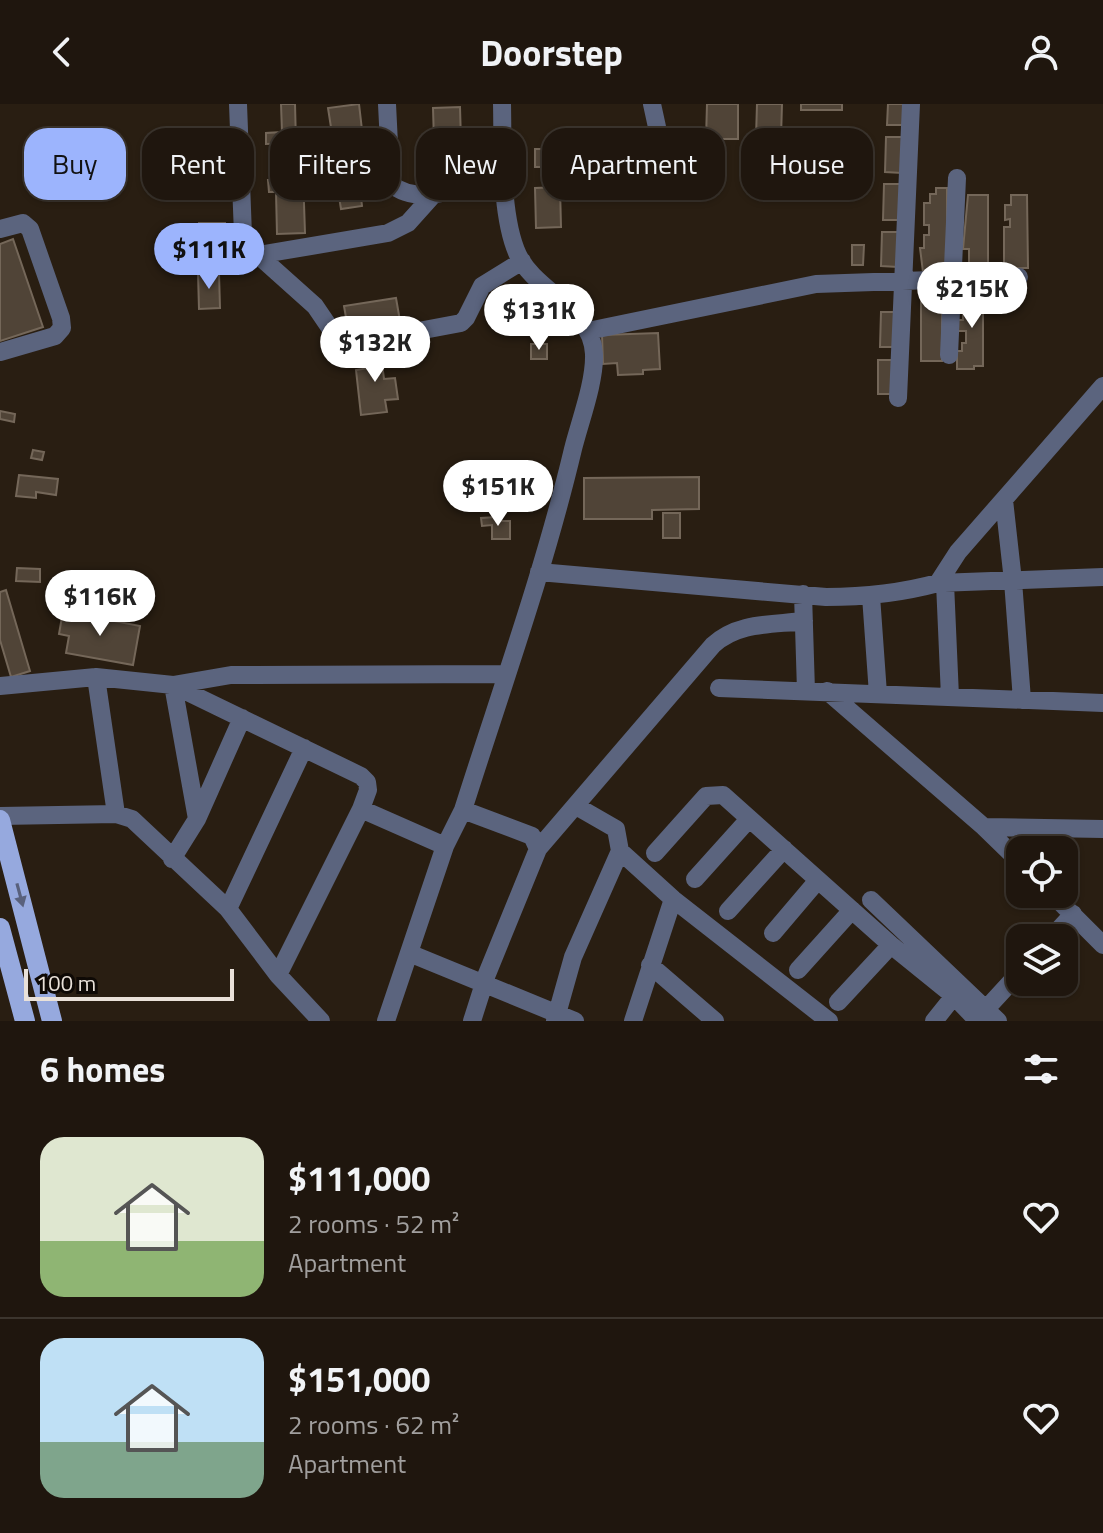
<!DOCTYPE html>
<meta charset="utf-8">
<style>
:root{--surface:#1f160e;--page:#271f17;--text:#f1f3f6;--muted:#a19f9e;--line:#3c352e;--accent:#9cb4fd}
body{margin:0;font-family:"Titillium Web",sans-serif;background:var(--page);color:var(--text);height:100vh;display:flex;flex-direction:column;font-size:30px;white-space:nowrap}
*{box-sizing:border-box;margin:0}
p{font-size:26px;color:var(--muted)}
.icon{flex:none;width:44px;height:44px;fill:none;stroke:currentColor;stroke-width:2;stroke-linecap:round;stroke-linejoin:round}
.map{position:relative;height:917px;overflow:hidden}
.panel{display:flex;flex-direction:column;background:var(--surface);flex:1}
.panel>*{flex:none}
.hud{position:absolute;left:24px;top:24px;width:1056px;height:72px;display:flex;gap:16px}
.buttons{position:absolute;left:1006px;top:732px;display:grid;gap:16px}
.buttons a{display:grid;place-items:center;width:72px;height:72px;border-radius:16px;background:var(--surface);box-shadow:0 2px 6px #0004,0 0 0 2px var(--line);font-size:40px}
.scale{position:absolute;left:24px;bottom:20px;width:210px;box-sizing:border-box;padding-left:8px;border:4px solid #e9e1d9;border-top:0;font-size:22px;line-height:28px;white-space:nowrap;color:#e9e1d9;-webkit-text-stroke:6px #0e0905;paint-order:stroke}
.price{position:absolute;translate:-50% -68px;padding:0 18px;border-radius:28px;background:#fff;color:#222;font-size:26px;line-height:52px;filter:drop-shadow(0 2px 4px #0008)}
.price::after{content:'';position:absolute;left:50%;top:48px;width:24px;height:18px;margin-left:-12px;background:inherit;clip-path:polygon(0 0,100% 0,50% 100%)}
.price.active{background:var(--accent);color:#111}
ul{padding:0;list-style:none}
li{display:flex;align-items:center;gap:24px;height:200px;padding:0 40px}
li+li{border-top:2px solid var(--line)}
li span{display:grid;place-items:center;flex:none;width:224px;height:160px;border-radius:24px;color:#555}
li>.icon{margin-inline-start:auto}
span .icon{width:96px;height:96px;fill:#fffc;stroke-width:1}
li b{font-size:34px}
h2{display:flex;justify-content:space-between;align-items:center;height:96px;padding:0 40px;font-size:34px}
.pill{padding:0 28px;border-radius:24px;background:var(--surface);box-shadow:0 2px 6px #0004,0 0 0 2px var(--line);font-size:28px;line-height:72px}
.pill.active{background:var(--accent);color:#111}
header{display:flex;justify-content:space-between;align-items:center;height:104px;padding:0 40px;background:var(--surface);font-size:36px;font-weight:700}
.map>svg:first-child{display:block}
.building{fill:#504437;stroke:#746759;stroke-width:2}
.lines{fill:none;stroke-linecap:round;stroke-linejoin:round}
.minor{stroke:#5b647e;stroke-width:18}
.major{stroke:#96a9de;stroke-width:20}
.oneway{fill:#59617c}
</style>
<header><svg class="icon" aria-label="back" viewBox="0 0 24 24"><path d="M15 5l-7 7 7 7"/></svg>Doorstep<svg class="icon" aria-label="person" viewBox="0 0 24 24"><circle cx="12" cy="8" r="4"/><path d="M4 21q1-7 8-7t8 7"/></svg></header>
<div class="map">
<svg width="1103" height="917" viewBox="0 0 1103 917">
<rect width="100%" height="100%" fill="#291e12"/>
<path class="building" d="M281 0H295L296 39 266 40V29L282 28Z
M359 0 362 26 332 30 328 4Z
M707 0H738V35H706Z
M757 0H782L781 33H756Z
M801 0H842V6H801Z
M888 0H905L904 21H887Z
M460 3 462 71H435L433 4Z
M886 33H903L902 69 885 68Z
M202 34 204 56 179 59 178 49 188 47 187 36Z
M217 39V52H208V40Z
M302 42 303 70H291V64L270 65V55L291 54 290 43Z
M535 45H561V63H535Z
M208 60 219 61V79L208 78Z
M282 70H303L305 129 277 130 276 88H269L268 76H283Z
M359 77 362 102 341 105 337 80Z
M884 80H901V116H883Z
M560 83 561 123 536 124 535 84Z
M936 84H947V168H923L920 144H924V131H929V121H924V99H930V90H936Z
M968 91H988V169H963V161H969V145H963Z
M1011 91H1027L1028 164H1004V123H1010V115L1005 116V101H1011Z
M199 119H225V146H199Z
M882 128H899L898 163 881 162Z
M13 135 43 223 0 237V140Z
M852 141H864L863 161H852Z
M198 169H219L220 204 199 205Z
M921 183H942V257H921Z
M963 184H983V262H974V265H957V247H962V239H966V227H956V216H963V208H968V197H963Z
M396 194 400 217 348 225 344 202Z
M881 208H897V243H880Z
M658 229 660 265 643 266V270L618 271 617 259 603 260 602 231Z
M531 240H547V255H531Z
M388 242 390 251 381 252 384 275 395 274 398 295 385 296 387 308 361 311 356 266 369 264 367 245Z
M878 256H895L894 290H878Z
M0 307 15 310 14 318 0 315Z
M33 346 44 348 42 356 31 354Z
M19 371 58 375 56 391 36 388V394L16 392Z
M699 373V405L652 406V415H584V374Z
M663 409H680V434H663Z
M496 413 497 417H510V435H492V421L482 422 481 414Z
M17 464 40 465V478L16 477Z
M6 486 30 567 11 573 0 536V488Z
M63 507 140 522 133 561 66 549 69 532 59 530Z"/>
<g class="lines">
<path class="minor" d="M238 0 243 131 251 148 258 151 388 129 408 119 434 90
M387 0 391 80C420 105 472 80 505 72
M652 0 657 23
M0 125 23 119 30 125 61 214 62 224 55 232 0 248
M258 151 315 202 332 227 339 232 365 237 461 219 466 214 482 182 522 157
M588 227 816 180 1019 173
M949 251 957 74
M898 294 911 0
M1004 396 1013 477 1022 596
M539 468 826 493C866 493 901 489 938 479L958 448 1103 282
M938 479 1103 473
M945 479 950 593
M803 490 806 587
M871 492 878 590
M96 573 116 710
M0 582 96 573 173 581 361 672 367 678 368 686 361 705
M719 584 1103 599
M827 587 984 723 1020 758
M463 706 532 732 538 745
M0 712 116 710 132 715 228 805 278 871 321 917
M197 715 173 581 231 571 506 570
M984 723 1103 725
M620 747 673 795 829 917
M655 749 706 692 723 691 891 841 954 892 978 917
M172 755 197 715 242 614
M695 775 749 715
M1052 790 1103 841
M871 796 998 917
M228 805 304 644
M728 807 784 745
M773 829 818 776
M1051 834 1073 810
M409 849 575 917
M650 861 715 917
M798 866 852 806
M278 871 361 705 445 742
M838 898 891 841
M986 905 1020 868
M386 917 445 742 463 706C501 586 544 467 573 345 580 317 595 278 594 250 592 204 536 188 518 151 500 112 503 43 502 0
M472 917 487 870 538 745 713 541C738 518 771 521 804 517
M555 917 573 853 620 747 616 725 576 702
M633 917 673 795
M934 917 954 892"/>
<path class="major" d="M0 716 52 917
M0 824 25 917"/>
</g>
<defs><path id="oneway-solid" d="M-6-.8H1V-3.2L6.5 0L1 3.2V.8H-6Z" transform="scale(2)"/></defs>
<use class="oneway" href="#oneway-solid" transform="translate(20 791) rotate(75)"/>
</svg>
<div class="buttons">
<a><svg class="icon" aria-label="locate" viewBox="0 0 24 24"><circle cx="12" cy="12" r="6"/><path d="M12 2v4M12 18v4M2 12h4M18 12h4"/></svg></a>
<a><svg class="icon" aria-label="layers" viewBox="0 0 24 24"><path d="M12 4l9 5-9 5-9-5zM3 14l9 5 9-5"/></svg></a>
</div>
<div class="scale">100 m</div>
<b class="price active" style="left:209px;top:187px">$111K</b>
<b class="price" style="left:972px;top:226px">$215K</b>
<b class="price" style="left:539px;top:248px">$131K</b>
<b class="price" style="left:375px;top:280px">$132K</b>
<b class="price" style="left:498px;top:424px">$151K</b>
<b class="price" style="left:100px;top:534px">$116K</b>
<div class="hud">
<a class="pill active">Buy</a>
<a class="pill">Rent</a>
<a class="pill">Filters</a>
<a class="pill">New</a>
<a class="pill">Apartment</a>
<a class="pill">House</a>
</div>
</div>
<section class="panel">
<h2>6 homes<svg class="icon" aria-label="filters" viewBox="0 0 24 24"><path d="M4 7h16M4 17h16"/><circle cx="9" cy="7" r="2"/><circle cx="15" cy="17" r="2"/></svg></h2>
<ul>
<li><span style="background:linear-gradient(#dfe7d0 65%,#8fb573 0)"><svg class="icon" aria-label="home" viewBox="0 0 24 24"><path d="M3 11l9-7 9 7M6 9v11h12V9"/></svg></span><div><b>$111,000</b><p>2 rooms · 52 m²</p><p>Apartment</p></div><svg class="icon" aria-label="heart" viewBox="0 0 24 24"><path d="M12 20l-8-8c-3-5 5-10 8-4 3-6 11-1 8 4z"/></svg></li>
<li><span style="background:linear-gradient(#bfe0f5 65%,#7fa58c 0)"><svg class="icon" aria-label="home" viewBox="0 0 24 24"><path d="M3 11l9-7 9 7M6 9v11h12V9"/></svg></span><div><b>$151,000</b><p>2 rooms · 62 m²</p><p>Apartment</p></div><svg class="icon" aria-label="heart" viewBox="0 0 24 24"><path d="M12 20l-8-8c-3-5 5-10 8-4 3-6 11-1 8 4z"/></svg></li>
</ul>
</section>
